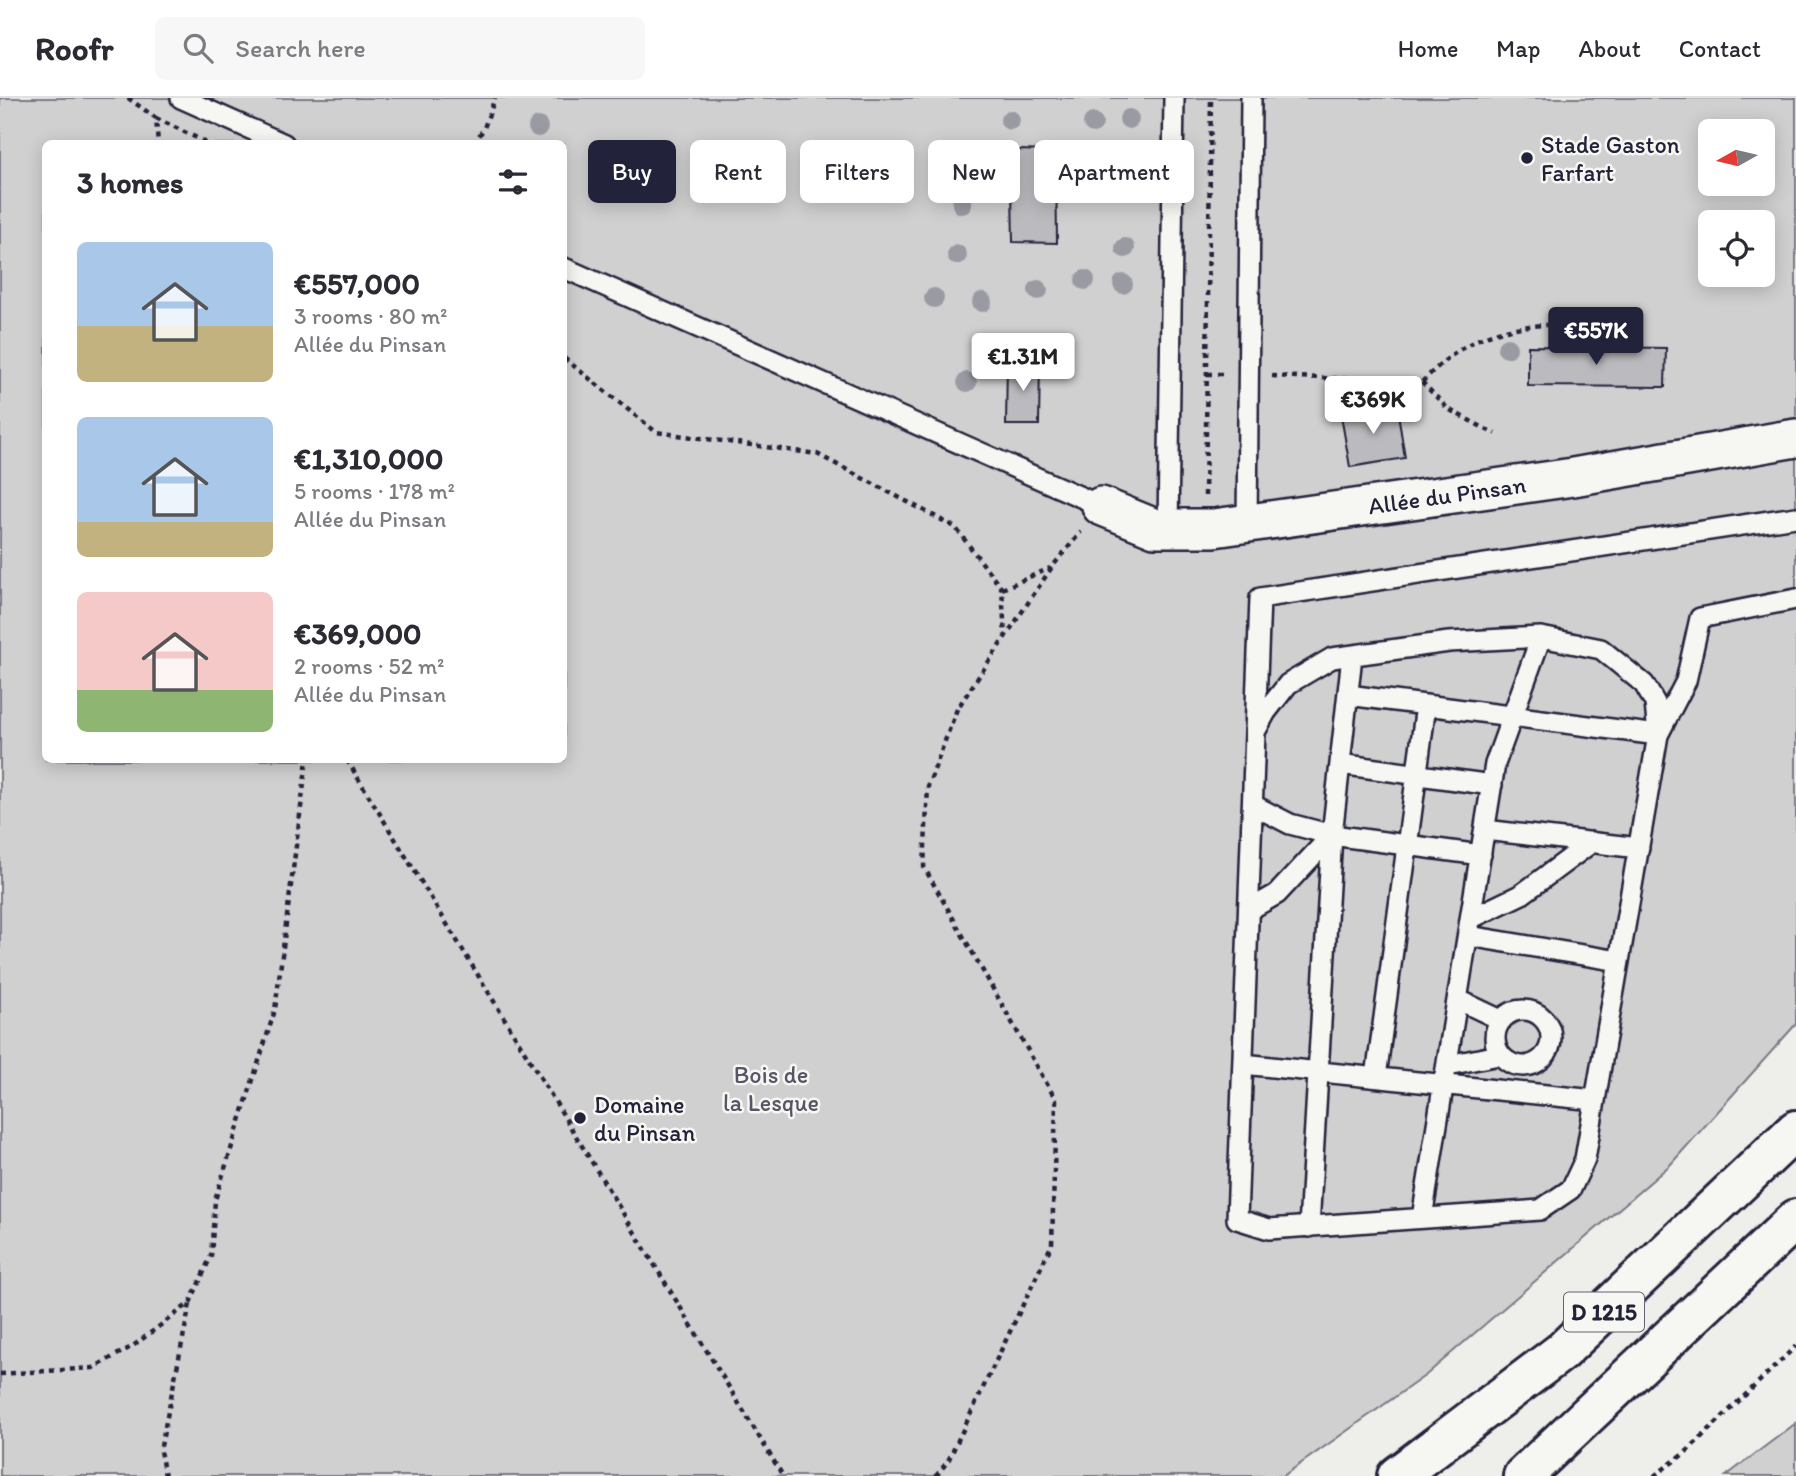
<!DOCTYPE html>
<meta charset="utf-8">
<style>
:root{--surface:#fff;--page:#f7f7f7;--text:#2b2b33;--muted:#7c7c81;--line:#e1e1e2;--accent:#22223b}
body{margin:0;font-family:Itim,sans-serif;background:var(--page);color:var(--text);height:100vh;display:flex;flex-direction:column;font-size:26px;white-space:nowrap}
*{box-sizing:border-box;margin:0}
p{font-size:23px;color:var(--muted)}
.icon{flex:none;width:38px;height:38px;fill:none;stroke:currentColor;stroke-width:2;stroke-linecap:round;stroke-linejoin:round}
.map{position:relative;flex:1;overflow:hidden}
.panel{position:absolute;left:42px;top:42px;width:525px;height:623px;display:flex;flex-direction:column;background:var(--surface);border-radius:10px;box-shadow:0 4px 18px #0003}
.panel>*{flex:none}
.hud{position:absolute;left:588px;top:42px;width:665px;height:63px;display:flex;gap:14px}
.needle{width:46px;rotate:262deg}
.tools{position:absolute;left:1698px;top:21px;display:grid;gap:14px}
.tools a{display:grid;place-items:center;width:77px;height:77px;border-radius:10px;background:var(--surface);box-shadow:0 4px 18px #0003;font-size:35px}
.price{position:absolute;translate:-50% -60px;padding:0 16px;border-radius:7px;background:#fff;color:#222;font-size:23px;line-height:46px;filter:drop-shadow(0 2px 4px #0008)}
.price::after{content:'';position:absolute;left:50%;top:42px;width:21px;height:16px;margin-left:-10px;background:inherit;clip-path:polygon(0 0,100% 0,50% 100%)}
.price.current{background:var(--accent);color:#fff}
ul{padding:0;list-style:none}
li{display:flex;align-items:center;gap:21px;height:175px;padding:0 35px}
li span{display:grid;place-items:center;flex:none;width:196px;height:140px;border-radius:10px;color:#555}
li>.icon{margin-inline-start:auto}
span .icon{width:84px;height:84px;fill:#fffc;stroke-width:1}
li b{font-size:30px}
h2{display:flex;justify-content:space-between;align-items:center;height:84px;padding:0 35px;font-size:30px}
.pill{padding:0 24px;border-radius:10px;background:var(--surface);box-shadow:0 4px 18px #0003;font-size:24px;line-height:63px}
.pill.current{background:var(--accent);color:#fff}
header{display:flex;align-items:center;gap:42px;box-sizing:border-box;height:98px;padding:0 35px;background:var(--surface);border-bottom:2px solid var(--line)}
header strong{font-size:33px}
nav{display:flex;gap:38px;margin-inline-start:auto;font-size:24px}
.search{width:490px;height:63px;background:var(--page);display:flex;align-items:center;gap:18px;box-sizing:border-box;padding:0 24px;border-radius:10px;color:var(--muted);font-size:26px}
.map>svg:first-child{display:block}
.green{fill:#d0d0d1;stroke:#797986;stroke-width:2;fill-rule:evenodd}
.building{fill:#bbbbbf;stroke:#22223b;stroke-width:2}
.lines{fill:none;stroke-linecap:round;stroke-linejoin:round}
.lane-casing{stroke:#22223b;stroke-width:24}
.street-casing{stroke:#22223b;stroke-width:42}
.highway-casing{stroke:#22223b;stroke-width:44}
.path{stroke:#22223b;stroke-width:4.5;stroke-dasharray:5 5;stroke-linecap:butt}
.lane{stroke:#f6f6f2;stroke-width:19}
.street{stroke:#f6f6f2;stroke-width:37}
.highway{stroke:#f6f6f2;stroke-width:38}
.tree{fill:#9a9aa3}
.poi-dot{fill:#22223b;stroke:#f6f6f2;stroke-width:2.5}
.labels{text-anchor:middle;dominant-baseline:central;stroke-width:5;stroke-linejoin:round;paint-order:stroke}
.shield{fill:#f6f6f2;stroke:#626272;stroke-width:2}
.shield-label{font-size:23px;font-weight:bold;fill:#22223b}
.poi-label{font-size:24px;fill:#22223b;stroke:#f6f6f2;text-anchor:start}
.street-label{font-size:24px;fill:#22223b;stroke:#f6f6f2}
.park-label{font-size:24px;fill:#565668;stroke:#f6f6f2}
</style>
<header>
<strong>Roofr</strong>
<div class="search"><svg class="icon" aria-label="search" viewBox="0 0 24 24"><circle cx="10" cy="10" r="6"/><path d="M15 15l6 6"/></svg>Search here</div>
<nav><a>Home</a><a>Map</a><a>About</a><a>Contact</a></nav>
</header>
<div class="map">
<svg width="1796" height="1378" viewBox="0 0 1796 1378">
<rect width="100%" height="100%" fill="#eeeeeb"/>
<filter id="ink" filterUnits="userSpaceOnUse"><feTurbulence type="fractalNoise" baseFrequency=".0143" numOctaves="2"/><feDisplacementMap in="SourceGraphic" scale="14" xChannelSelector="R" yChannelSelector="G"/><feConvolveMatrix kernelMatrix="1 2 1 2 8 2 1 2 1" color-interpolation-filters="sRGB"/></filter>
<g filter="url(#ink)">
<path class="green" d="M0 0H1796V926L1670 1067 1426 1277 1283 1378H0ZM1710 33H1762V86H1710ZM46 46H564V662H46ZM1710 124H1762V177H1710Z
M1796 1325V1378H1726Z"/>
<path class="building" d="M1016 52 1056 53 1057 145 1013 144 1012 93H981V60H1015Z
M1528 248 1666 250 1665 289 1528 288Z
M1040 262 1039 327H1006L1007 263Z
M1397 309 1405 360 1350 369 1340 312 1367 314Z"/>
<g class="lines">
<defs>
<path id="lane" d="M181 0 284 46
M564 170 1101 408
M1247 426 1251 0
M1168 430 1174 0
M1348 597 1658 637 1686 583 1700 520 1796 501
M1255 634 1266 614 1288 586 1332 560 1449 544 1541 539 1601 551 1644 586 1655 605 1658 637 1585 1061 1571 1091 1540 1112 1269 1131 1237 1121 1260 500 1796 419
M1340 666 1492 687
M1253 707 1290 726 1332 737 1481 757
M1485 732 1639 750
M1249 812 1277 796 1332 737
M1472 820 1522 796 1592 744
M1469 838 1619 863
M1459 902 1501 922
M1495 940a28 28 0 1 1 56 0a28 28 0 1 1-56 0Z
M1243 966 1595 1002
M1448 967 1499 957
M1376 979 1426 607
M1422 1120 1495 666 1541 539
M1309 1129 1332 737 1352 558"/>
<path id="street" d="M1101 408 1155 430H1214L1573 379 1796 340"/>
<path id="highway" d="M1397 1378 1561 1254 1796 1032
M1523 1378 1796 1121"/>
</defs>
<use href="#lane" class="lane-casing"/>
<use href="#street" class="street-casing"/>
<use href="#highway" class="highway-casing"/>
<path class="path" d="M128 0 156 20 158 46
M156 20 209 46
M474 46 484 30 495 0
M564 260 656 334 817 356 955 429 1002 491 1005 537
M1207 276H1225
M1272 278 1422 284 1448 311 1495 336
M1422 284C1481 223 1523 226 1603 227L1615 249
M1205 398 1211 0
M1002 491 1050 470
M347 662 783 1378
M0 1276 93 1270 133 1248 190 1205 211 1158 215 1102 275 912 307 662
M165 1378 160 1353 190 1206
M936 1378 948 1363 1052 1146 1056 1002 924 769 928 688 957 611 1052 469 1081 434
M1654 1378 1685 1355 1796 1248"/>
<use href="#lane" class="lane"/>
<use href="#street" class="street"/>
<use href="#highway" class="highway"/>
</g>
<g class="tree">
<circle cx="1129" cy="21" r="10"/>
<circle cx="1010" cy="22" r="10"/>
<circle cx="1093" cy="25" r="10"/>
<circle cx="538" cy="29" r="10"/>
<circle cx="1082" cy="60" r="10"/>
<circle cx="962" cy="106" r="10"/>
<circle cx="1125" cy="150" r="10"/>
<circle cx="957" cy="157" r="10"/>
<circle cx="1085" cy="182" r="10"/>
<circle cx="1123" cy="186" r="10"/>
<circle cx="1038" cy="192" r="10"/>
<circle cx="934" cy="200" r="10"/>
<circle cx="982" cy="204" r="10"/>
<circle cx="1507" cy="250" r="10"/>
<circle cx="967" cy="284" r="10"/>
</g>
</g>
<g class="poi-dot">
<circle cx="1527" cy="60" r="7"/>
<circle cx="580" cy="1020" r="7"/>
</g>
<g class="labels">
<rect class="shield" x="1564" y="1194.5" width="80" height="39" rx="5"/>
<g class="shield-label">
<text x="1604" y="1214">D 1215</text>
</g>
<g class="poi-label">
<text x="1541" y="46">Stade Gaston<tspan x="1541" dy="28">Farfart</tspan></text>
<text x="594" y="1006">Domaine<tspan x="594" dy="28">du Pinsan</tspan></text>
</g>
<g class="street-label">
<text transform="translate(1447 397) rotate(-8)">Allée du Pinsan</text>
</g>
<g class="park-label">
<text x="771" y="976">Bois de<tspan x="771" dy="28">la Lesque</tspan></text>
</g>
</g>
</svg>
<div class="tools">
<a><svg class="needle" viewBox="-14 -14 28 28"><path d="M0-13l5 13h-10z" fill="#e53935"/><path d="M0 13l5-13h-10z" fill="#7c7c81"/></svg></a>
<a><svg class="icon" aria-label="locate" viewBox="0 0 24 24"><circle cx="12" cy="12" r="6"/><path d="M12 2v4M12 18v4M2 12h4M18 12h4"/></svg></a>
</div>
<b class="price current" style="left:1596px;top:269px">€557K</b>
<b class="price" style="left:1023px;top:295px">€1.31M</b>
<b class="price" style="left:1373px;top:338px">€369K</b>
<div class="hud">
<a class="pill current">Buy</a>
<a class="pill">Rent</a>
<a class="pill">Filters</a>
<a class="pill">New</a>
<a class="pill">Apartment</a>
</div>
<section class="panel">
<h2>3 homes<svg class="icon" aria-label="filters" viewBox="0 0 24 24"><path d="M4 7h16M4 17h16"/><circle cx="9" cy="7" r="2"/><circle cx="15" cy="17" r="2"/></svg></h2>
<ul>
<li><span style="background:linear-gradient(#a9c7e8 60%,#c2b280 0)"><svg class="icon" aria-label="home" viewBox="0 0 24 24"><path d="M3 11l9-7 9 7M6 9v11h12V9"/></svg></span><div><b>€557,000</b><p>3 rooms · 80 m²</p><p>Allée du Pinsan</p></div></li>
<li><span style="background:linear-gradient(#a9c7e8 75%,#c2b280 0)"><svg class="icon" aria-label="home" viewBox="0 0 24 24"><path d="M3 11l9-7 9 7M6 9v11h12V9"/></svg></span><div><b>€1,310,000</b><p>5 rooms · 178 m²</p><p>Allée du Pinsan</p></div></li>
<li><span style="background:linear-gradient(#f6c9c9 70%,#8fb573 0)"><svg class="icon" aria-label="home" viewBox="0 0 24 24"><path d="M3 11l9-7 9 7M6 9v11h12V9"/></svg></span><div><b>€369,000</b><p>2 rooms · 52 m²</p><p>Allée du Pinsan</p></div></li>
</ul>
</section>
</div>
